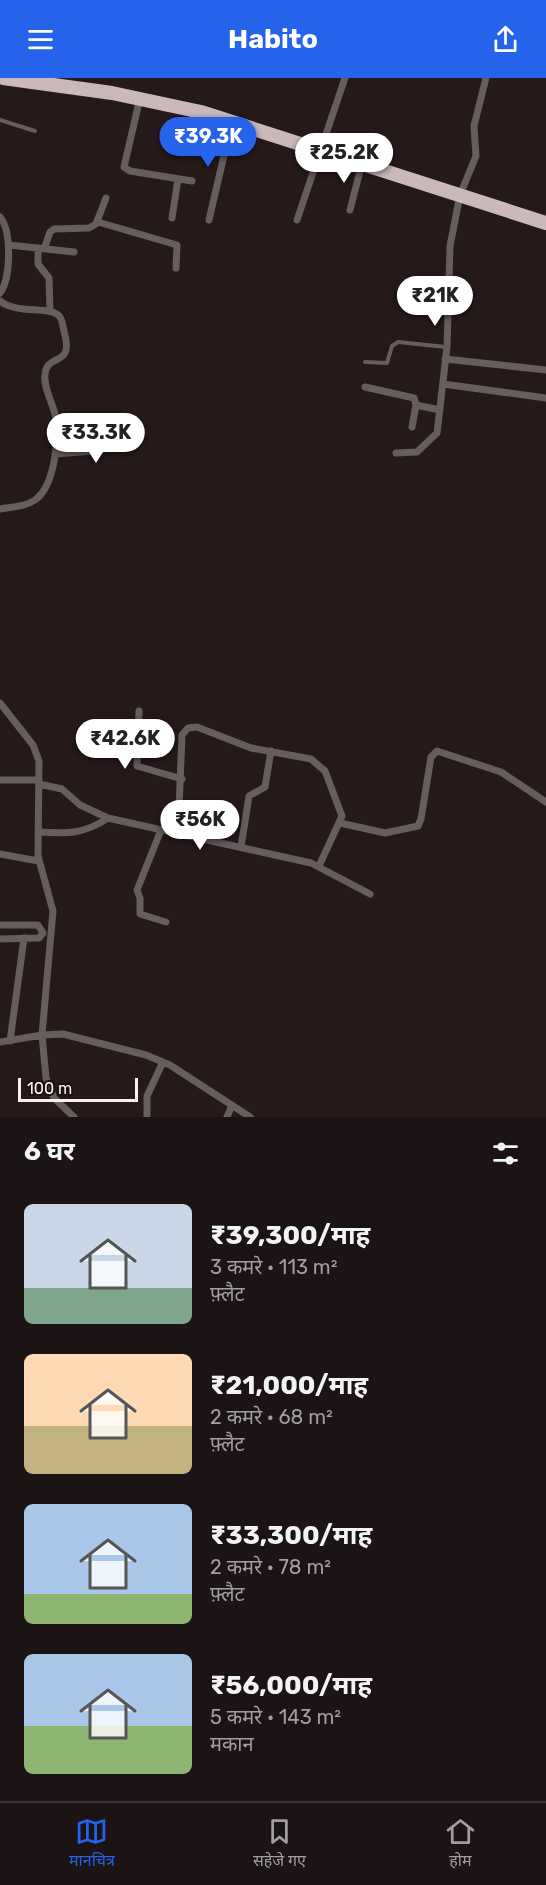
<!DOCTYPE html>
<html lang="hi">
<meta charset="utf-8">
<style>
:root{--surface:#1c1314;--page:#251c1d;--text:#f1f3f6;--muted:#a09ea0;--line:#3a3234;--accent:#2563eb}
body{margin:0;font-family:Rubik,"Noto Sans Devanagari",sans-serif;background:var(--page);color:var(--text);height:100vh;display:flex;flex-direction:column;font-size:22px;white-space:nowrap}
*{box-sizing:border-box;margin:0}
p{font-size:20px;color:var(--muted)}
.icon{flex:none;width:33px;height:33px;fill:none;stroke:currentColor;stroke-width:2;stroke-linecap:round;stroke-linejoin:round}
.map{position:relative;height:1039px;overflow:hidden}
.panel{display:flex;flex-direction:column;background:var(--surface);flex:1}
.panel>*{flex:none}
.scale{position:absolute;left:18px;bottom:15px;width:120px;box-sizing:border-box;padding-left:6px;border:3px solid #faf0f0;border-top:0;font-size:16px;line-height:21px;white-space:nowrap;color:#faf0f0;-webkit-text-stroke:4px #1c1011;paint-order:stroke}
.price{position:absolute;translate:-50% -51px;padding:0 14px;border-radius:21px;background:#fff;color:#222;font-size:20px;line-height:39px;filter:drop-shadow(0 2px 3px #0008)}
.price::after{content:'';position:absolute;left:50%;top:36px;width:18px;height:14px;margin-left:-9px;background:inherit;clip-path:polygon(0 0,100% 0,50% 100%)}
.price.active{background:var(--accent);color:#fff}
ul{padding:0;list-style:none}
li{display:flex;align-items:center;gap:18px;height:150px;padding:0 24px}
li span{display:grid;place-items:center;flex:none;width:168px;height:120px;border-radius:9px;color:#555}
li>.icon{margin-inline-start:auto}
span .icon{width:72px;height:72px;fill:#fffc;stroke-width:1}
li b{font-size:26px}
h2{display:flex;justify-content:space-between;align-items:center;height:72px;padding:0 24px;font-size:26px}
header{display:flex;justify-content:space-between;align-items:center;height:78px;padding:0 24px;background:var(--accent);color:#fff;font-size:27px;font-weight:700}
.tab-bar{display:flex;justify-content:space-around;align-items:center;height:84px;border-top:2px solid var(--line);background:var(--surface);font-size:16px;color:var(--muted)}
.tab-bar a{display:grid;justify-items:center;gap:3px}
.tab-bar .active{color:var(--accent)}
.map>svg:first-child{display:block}
.lines{fill:none;stroke-linecap:round;stroke-linejoin:round}
.lane{stroke:#655d5e;stroke-width:4}
.street{stroke:#655d5e;stroke-width:7}
.highway{stroke:#cbb9ba;stroke-width:14}
</style>
<header><svg class="icon" aria-label="menu" viewBox="0 0 24 24"><path d="M4 6h16M4 12h16M4 18h16"/></svg>Habito<svg class="icon" aria-label="share" viewBox="0 0 24 24"><path d="M12 15V3M7 8l5-5 5 5M5 13v7h14v-7"/></svg></header>
<div class="map">
<svg width="546" height="1039" viewBox="0 0 546 1039">
<rect width="100%" height="100%" fill="#26191a"/>
<g class="lines">
<path class="lane" d="M0 42 35 53
M365 284 387 285 392 268 398 264 446 269"/>
<path class="street" d="M140 20 124 89 130 93 192 103
M350 132 362 85
M0 139C12 153 11 201 0 215
M172 140 178 101
M209 142 232 43
M297 142 345 0
M98 144 177 167 176 190
M9 167 74 174
M38 170V186L49 200 50 233
M44 171 50 154 54 151 89 150 96 146 106 120
M0 223C17 237 52 227 60 239 63 244 63 251 65 257 73 289 47 275 45 296 43 308 52 324 55 336 60 358 55 408 35 422 25 429 11 429 0 431
M445 281 546 292
M443 306 546 320
M365 309 414 320 416 327 412 349
M416 327 440 332
M396 375 417 374 437 355 447 269 450 168 460 117 476 78 474 48 486 0
M55 376 94 373 131 364
M0 625 33 667 39 683 38 778 53 833 42 957 46 1000 54 1020 74 1039
M139 633 137 688 182 701
M0 702H39
M39 706 62 711 80 727 108 740 311 785 370 816
M340 745 385 755 418 748 421 741 431 679 437 673 501 694 546 724
M161 752 137 812 140 820V836L166 844
M38 754C66 756 85 756 108 740
M178 755 182 657 188 650 197 649 251 670 311 681 325 693 342 738 319 788
M241 769 249 718 265 709 271 673
M0 776 38 783
M0 847H38L43 855 39 860 0 861
M10 963 24 860
M0 964 42 957 63 956 146 977 170 987 250 1039
M147 1039V1018L163 984
M227 1039 232 1027"/>
<path class="highway" d="M3 0 112 15 201 34 546 145"/>
</g>
</svg>
<div class="scale">100 m</div>
<b class="price active" style="left:208px;top:90px">₹39.3K</b>
<b class="price" style="left:344px;top:106px">₹25.2K</b>
<b class="price" style="left:435px;top:249px">₹21K</b>
<b class="price" style="left:96px;top:386px">₹33.3K</b>
<b class="price" style="left:125px;top:692px">₹42.6K</b>
<b class="price" style="left:200px;top:773px">₹56K</b>
</div>
<section class="panel">
<h2>6 घर<svg class="icon" aria-label="filters" viewBox="0 0 24 24"><path d="M4 7h16M4 17h16"/><circle cx="9" cy="7" r="2"/><circle cx="15" cy="17" r="2"/></svg></h2>
<ul>
<li><span style="background:linear-gradient(#c9d6e8 70%,#7fa58c 0)"><svg class="icon" aria-label="home" viewBox="0 0 24 24"><path d="M3 11l9-7 9 7M6 9v11h12V9"/></svg></span><div><b>₹39,300/माह</b><p>3 कमरे · 113 m²</p><p>फ़्लैट</p></div></li>
<li><span style="background:linear-gradient(#ffd9b3 60%,#c2b280 0)"><svg class="icon" aria-label="home" viewBox="0 0 24 24"><path d="M3 11l9-7 9 7M6 9v11h12V9"/></svg></span><div><b>₹21,000/माह</b><p>2 कमरे · 68 m²</p><p>फ़्लैट</p></div></li>
<li><span style="background:linear-gradient(#a9c7e8 75%,#8fb573 0)"><svg class="icon" aria-label="home" viewBox="0 0 24 24"><path d="M3 11l9-7 9 7M6 9v11h12V9"/></svg></span><div><b>₹33,300/माह</b><p>2 कमरे · 78 m²</p><p>फ़्लैट</p></div></li>
<li><span style="background:linear-gradient(#a9c7e8 60%,#8fb573 0)"><svg class="icon" aria-label="home" viewBox="0 0 24 24"><path d="M3 11l9-7 9 7M6 9v11h12V9"/></svg></span><div><b>₹56,000/माह</b><p>5 कमरे · 143 m²</p><p>मकान</p></div></li>
</ul>
</section>
<nav class="tab-bar">
<a class="active"><svg class="icon" aria-label="map" viewBox="0 0 24 24"><path d="M3 6l6-2 6 2 6-2v14l-6 2-6-2-6 2zM9 4v14M15 6v14"/></svg>मानचित्र</a>
<a><svg class="icon" aria-label="saved" viewBox="0 0 24 24"><path d="M7 4h10v16l-5-4-5 4z"/></svg>सहेजे गए</a>
<a><svg class="icon" aria-label="home" viewBox="0 0 24 24"><path d="M3 11l9-7 9 7M6 9v11h12V9"/></svg>होम</a>
</nav>
